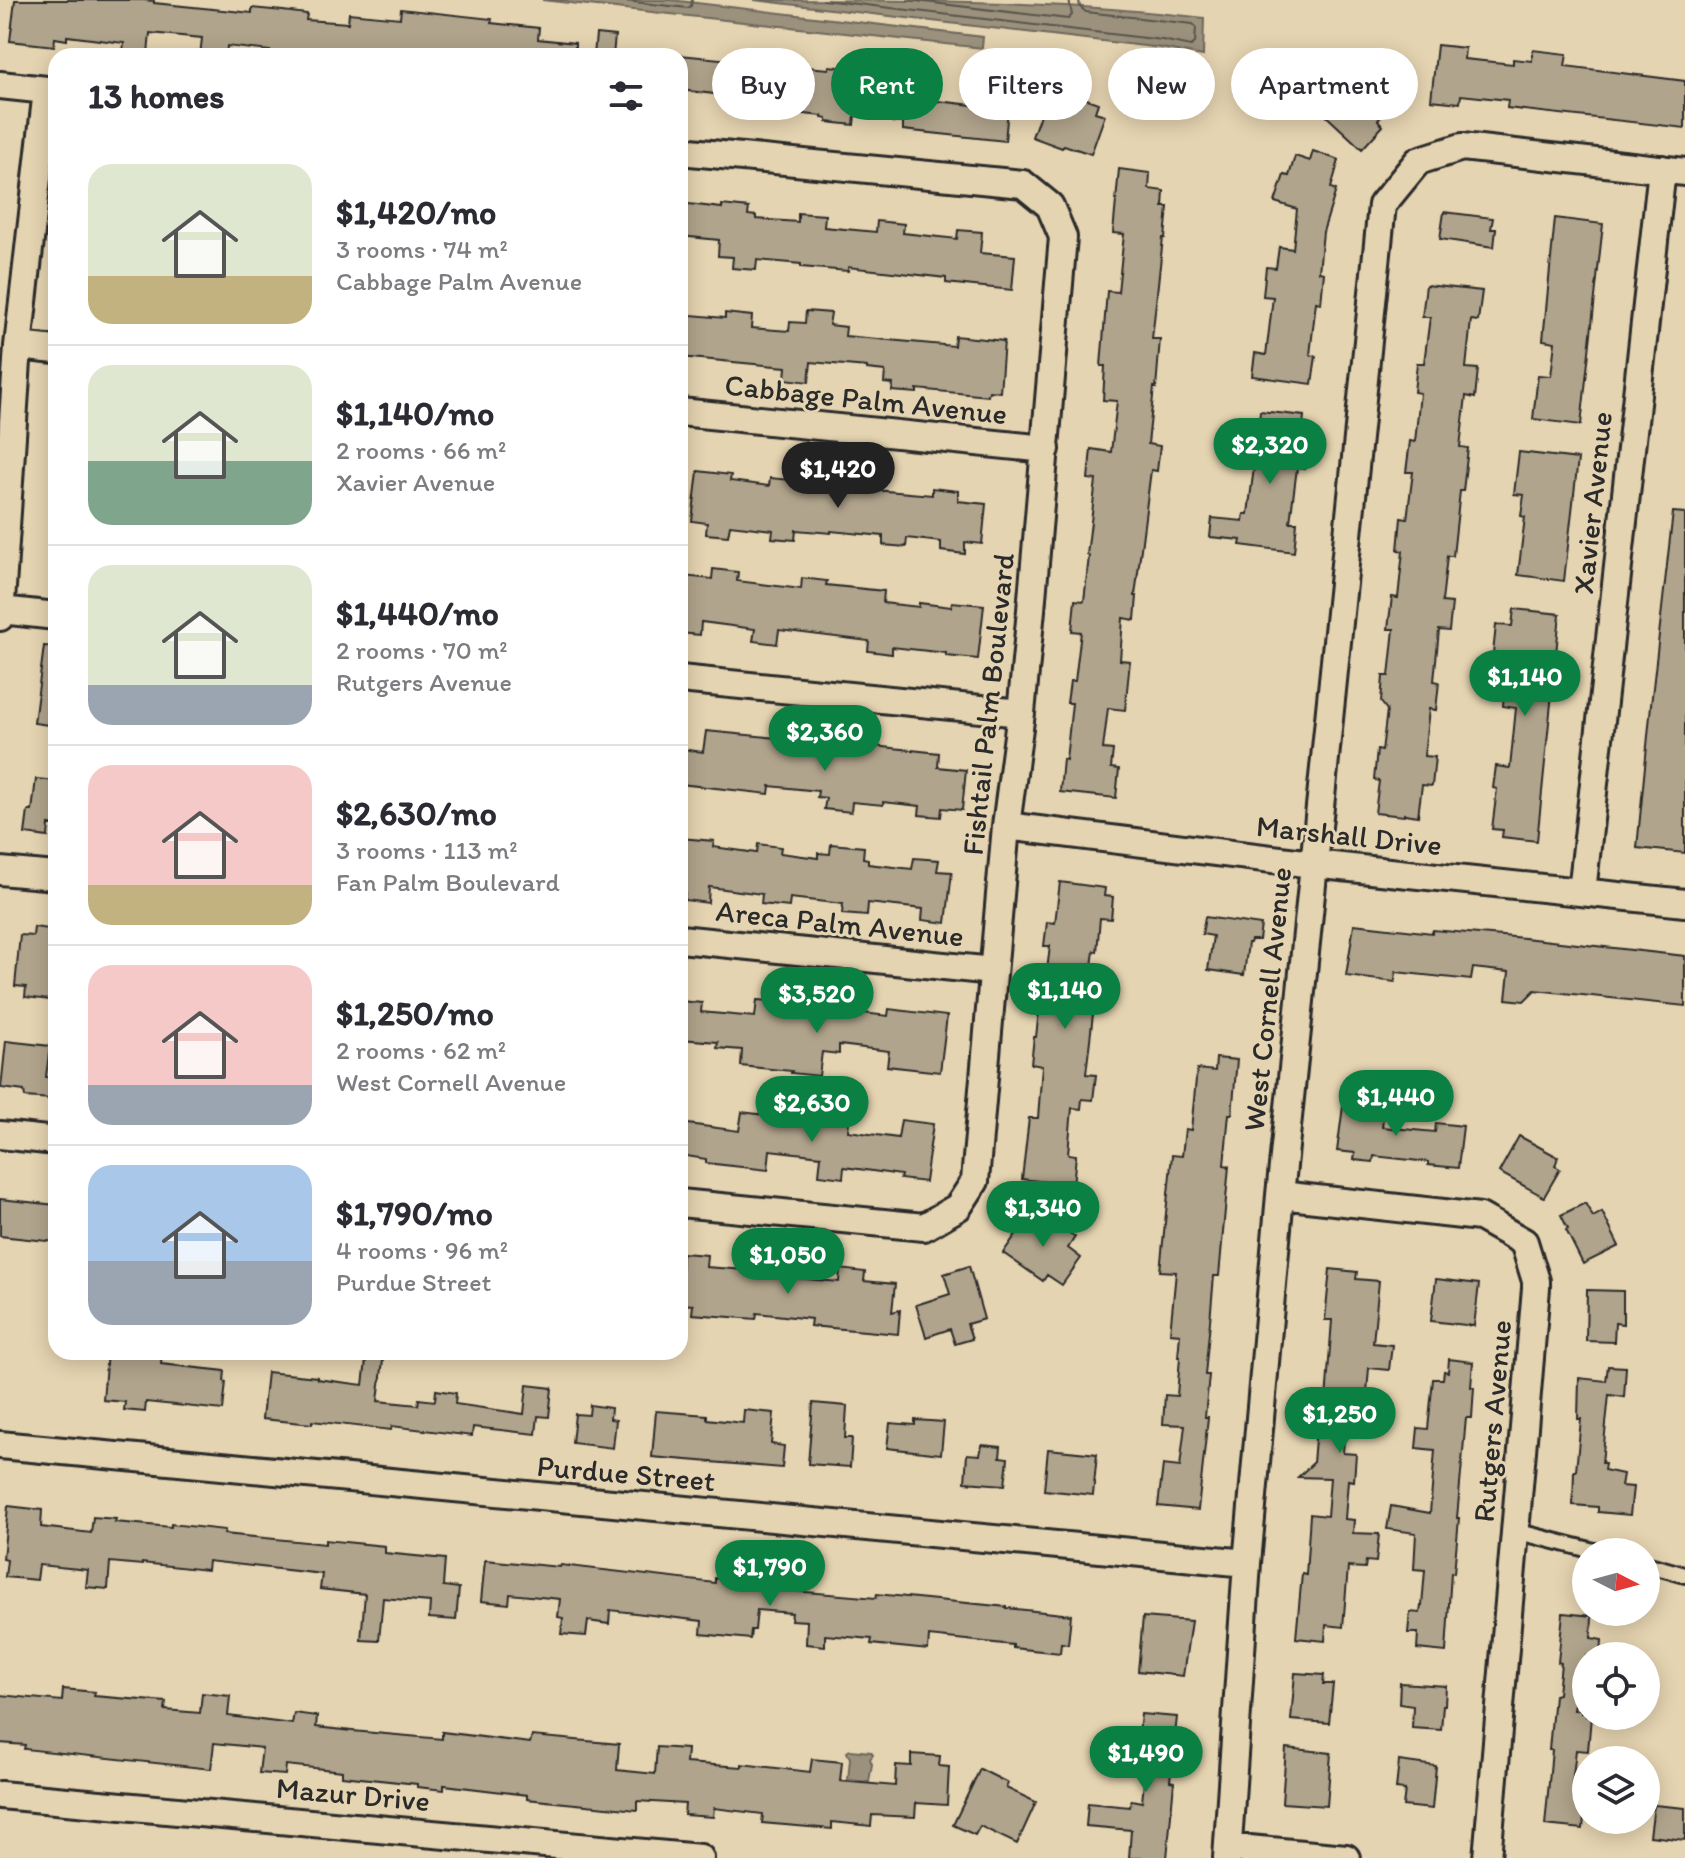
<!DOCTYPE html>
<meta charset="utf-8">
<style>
:root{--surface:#fff;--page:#f7f7f7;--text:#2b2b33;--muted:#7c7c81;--line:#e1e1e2;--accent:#0b8043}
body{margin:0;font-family:Itim,sans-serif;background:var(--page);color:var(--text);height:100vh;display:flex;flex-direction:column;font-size:30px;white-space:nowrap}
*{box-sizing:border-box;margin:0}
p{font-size:26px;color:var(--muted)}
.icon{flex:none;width:44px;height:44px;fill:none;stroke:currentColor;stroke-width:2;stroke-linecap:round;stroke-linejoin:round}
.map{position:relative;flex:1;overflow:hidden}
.details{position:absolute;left:48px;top:48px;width:640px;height:1312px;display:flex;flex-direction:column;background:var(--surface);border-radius:24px;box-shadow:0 4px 20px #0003}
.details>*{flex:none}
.banner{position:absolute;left:712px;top:48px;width:760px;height:72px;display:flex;gap:16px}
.needle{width:52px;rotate:96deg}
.buttons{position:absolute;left:1572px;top:1538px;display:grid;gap:16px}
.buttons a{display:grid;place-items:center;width:88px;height:88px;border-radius:50%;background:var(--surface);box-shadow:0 4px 20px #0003;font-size:40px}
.price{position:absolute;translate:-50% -68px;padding:0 18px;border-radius:28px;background:var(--accent);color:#fff;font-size:26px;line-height:52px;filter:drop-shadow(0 2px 4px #0008)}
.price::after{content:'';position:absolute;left:50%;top:48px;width:24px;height:18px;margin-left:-12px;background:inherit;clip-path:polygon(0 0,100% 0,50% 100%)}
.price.selected{background:#222;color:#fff}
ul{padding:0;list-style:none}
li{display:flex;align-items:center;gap:24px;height:200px;padding:0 40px}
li+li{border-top:2px solid var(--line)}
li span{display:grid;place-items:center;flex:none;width:224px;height:160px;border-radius:24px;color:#555}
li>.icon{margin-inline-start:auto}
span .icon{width:96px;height:96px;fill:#fffc;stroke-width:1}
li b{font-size:34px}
h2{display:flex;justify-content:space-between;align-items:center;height:96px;padding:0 40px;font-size:34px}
.chip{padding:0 28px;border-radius:36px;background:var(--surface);box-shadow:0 4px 20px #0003;font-size:28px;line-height:72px}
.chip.selected{background:var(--accent);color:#fff}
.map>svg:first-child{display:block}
.water{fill:#9b917c;stroke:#6e685c;stroke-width:2}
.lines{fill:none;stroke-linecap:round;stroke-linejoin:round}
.shore{stroke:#58544b;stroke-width:2}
.building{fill:#b1a48c;stroke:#2b2b2b;stroke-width:2}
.service-casing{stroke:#2b2b2b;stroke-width:20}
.minor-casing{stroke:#2b2b2b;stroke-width:32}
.service{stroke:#e5d4b1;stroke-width:14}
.minor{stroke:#e5d4b1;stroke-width:26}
.labels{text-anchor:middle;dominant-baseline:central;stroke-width:6;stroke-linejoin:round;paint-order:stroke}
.street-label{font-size:30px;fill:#2b2b2b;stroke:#e5d4b1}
</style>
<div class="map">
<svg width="1685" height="1858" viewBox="0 0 1685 1858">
<rect width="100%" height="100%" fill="#e5d4b1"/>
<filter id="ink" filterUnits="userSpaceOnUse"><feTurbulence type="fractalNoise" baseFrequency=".0125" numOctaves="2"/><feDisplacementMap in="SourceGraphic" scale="16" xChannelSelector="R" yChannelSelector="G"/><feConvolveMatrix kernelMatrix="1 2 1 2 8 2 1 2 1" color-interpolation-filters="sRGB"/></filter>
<g filter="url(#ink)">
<path class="water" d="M542 0H671L983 37 982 48Z
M754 0C902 0 1058 0 1204 18L1203 56 1161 48Z
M850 1750 871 1752 873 1755 870 1759 872 1764 869 1782 848 1780 850 1758 847 1752Z"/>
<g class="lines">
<path class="shore" d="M616 0 688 8 691 6 692 0
M823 0 1162 40 1191 46 1195 43 1196 27 1193 24 1086 12 1080 7 1079 0
M908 0 1068 19 1072 15 1069 0"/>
</g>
<path class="building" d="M15 0H144L154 1V3L252 13V8L283 11 307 14 306 20 348 23 349 13 400 18 401 9 492 19 491 23 539 28 538 39 575 43V56H286L269 54 270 51 227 46 226 56H200L202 38 150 33 148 54 123 52 124 43 67 36V40L55 38 54 46 10 41Z
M596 34 615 36 613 56H594Z
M1437 45 1465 48 1464 59 1513 64V59L1532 61 1533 50 1567 54 1565 66 1685 81V128L1507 108 1508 100 1461 95 1460 103 1431 100Z
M680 55 730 60V55L782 61 781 65 829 69V66L859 69V72L894 76 895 66 917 69 916 78 931 80 929 100 1008 109 1005 141 903 130V123L892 122V119L855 115 854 125 827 122V119L822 118V116L776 111 775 119 747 115 749 98 680 90Z
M1368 73 1397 100 1378 120 1383 126 1362 149 1322 112 1342 91 1347 96Z
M1062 90 1098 103 1095 112 1105 115 1091 154 1064 145 1062 148 1032 137 1047 95 1058 99Z
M1313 151 1339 160 1331 188 1336 190 1323 232 1319 272 1324 273 1321 303 1316 302 1310 355 1316 356 1312 384 1252 376 1255 353 1266 355 1273 297 1263 296 1266 267 1276 268 1279 247 1293 249 1297 209 1275 202 1284 175 1289 176 1295 156 1310 161Z
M1119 169 1150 173 1149 189 1164 191 1163 207H1168L1165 238H1163L1152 339H1160L1156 388 1154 387 1148 444 1160 446 1157 471 1151 470 1135 596H1137L1135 620 1123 618 1120 660 1130 661 1125 710 1108 708 1103 749 1113 750 1111 768 1119 769 1116 798 1060 792 1063 759 1066 760 1072 703H1067L1070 681H1075L1081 632 1072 631 1075 600 1084 601 1089 556 1087 555 1096 480 1088 479 1091 449 1111 452 1117 401 1103 400 1105 366H1101L1107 291 1118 292 1124 234 1113 233Z
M680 203 722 208V205L749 208 748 215 756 216V219L798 222V213L825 215 824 227 876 232 877 221 904 224 903 233 957 239 958 230 982 232 980 253 1015 256 1012 290 946 283V278L848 267V271L801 267V264L757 260 756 270 732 268 733 257 718 256 719 240 680 236Z
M1444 212 1493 218 1491 229H1496L1494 247 1440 239Z
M1555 218 1603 224 1581 425 1533 419 1538 375 1551 376 1555 342 1543 340Z
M1426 285 1482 291 1478 321 1471 320 1466 368 1478 369 1475 398 1466 396 1460 447 1468 448 1463 491H1460L1453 556H1447L1442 602 1452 603 1449 631 1439 630 1434 681 1439 682 1436 710 1429 709 1424 756 1435 757 1432 786 1422 785 1418 816 1404 814V816L1375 813 1379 781 1374 780 1377 750 1382 751 1387 710 1381 702 1383 676H1389L1394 629H1388L1392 597 1398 598 1403 551 1398 550 1401 518 1407 519 1413 472H1406L1410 441 1415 442 1420 393 1414 392 1417 363H1424L1430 317H1422Z
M806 311 831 313 829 325 846 327 845 336 954 346 955 336 1004 341 1000 392 989 391 988 396 917 389V393L892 391 893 384 884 383 885 371 867 369V367L811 362 809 382 785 379 786 367 680 357V314L725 318V313L752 316 751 328 789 331 790 322 805 323Z
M1260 411 1304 416 1302 436 1308 437 1304 469 1297 468 1290 522H1297L1294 552 1240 545 1241 540 1210 537 1212 518 1243 521 1244 514H1248L1254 467H1250L1255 431 1258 432Z
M1519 452 1578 459 1564 581 1518 575 1525 517 1521 516 1524 495 1514 494Z
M698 471 731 475 730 481 769 486 770 478 811 482 812 476 876 482 875 490 932 495V488L958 491V501L986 504 982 544 965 542V554L941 551V542L907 538 906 547 883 545V536L831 531V533L796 530 795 540 772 538 773 530 730 525 728 536 706 534 707 523 692 521Z
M1673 512 1685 513V853L1637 848 1651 705Z
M713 569 738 572 737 581 801 589 802 578 827 581 826 585 884 591 883 603 919 607V603L951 607 952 602 984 605 978 659 946 656V653L892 647V654L868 651 869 641 779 630 777 644 753 641 755 629 701 622 700 635 680 633V602L683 576 712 579Z
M1514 609 1560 614 1537 841 1502 837 1503 830 1492 829 1497 789 1493 788 1496 766 1510 768 1516 708 1503 706 1506 665 1492 663 1496 625 1512 626Z
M44 646 56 647V726L34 723Z
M706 731 777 738V741L808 745 807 749 864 755 865 745 939 753 938 767 966 770 962 810 942 808 941 817 919 815 920 806 883 802V805L852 802 851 812 824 809 826 798 817 797 818 791 770 786 769 794 680 784V749L703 752Z
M36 779 56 781V826L49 825 48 837 25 834 28 811H32Z
M680 838 714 841 713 847 757 853 758 844 781 847 780 853 818 858V853L830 854 831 844 864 847 863 858 868 859V864L912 869 914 858 939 860 937 871 952 872 946 923 922 920 923 909 868 903 867 916 842 914 843 904 790 898 789 907 761 904 762 894 709 887 708 903 684 900 685 893H680Z
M1060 882 1105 888 1104 896 1113 897 1111 919 1100 918 1097 952 1094 951 1088 996 1095 997 1086 1074 1096 1075 1093 1100 1082 1099 1081 1109 1072 1108 1068 1154 1076 1155 1073 1185 1022 1179 1029 1118H1038L1042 1066 1031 1064 1034 1037H1036L1041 993 1044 994 1050 946H1044L1047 922 1055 923Z
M1205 917 1261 925 1259 940H1251L1250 943H1248L1244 975 1208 970 1213 936 1202 934Z
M1354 924 1432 933 1433 930 1514 937 1685 956V1006L1535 990 1524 1001 1506 999 1509 972 1473 968 1471 980 1396 972 1395 982 1346 976Z
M34 927 56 930V990L50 989 49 1000 25 997 26 987 15 986 20 935 33 936Z
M757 1000 829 1005 828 1009 888 1016 889 1009 947 1016 940 1072 887 1066 889 1051 839 1045V1054L822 1052 819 1076 791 1073 792 1071 741 1066 742 1050 717 1048 718 1042 680 1039V1001L702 1003 701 1012 755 1017Z
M6 1041 50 1046 46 1077 53 1078 51 1099 25 1097 24 1091 1 1088Z
M1216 1058 1237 1060 1232 1114H1229L1224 1165 1229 1166 1219 1276H1214L1210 1321 1205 1375H1209L1205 1417H1208L1198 1510 1158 1506 1163 1465 1180 1467 1185 1425 1163 1424 1165 1395 1177 1396 1180 1357H1178L1180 1334 1170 1333 1176 1272 1160 1271 1172 1155 1182 1156 1185 1129 1191 1130 1197 1069 1215 1071Z
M1361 1099 1382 1101 1381 1110 1384 1111 1382 1127 1435 1132 1436 1123 1463 1126 1458 1168 1428 1165V1162L1374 1156 1373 1162 1354 1160 1355 1153 1337 1151 1343 1106 1360 1108Z
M816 1105 836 1107 834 1119 849 1121 848 1131 898 1138 901 1120 933 1124 925 1182 900 1179 901 1175 844 1167 843 1178 819 1175 821 1156 770 1150 768 1170 706 1163V1159L680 1155V1123L739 1131 742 1112 790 1118V1115L815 1118Z
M1519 1136 1558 1157 1555 1166 1560 1169 1544 1197 1499 1172Z
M0 1199 56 1205V1242L0 1236Z
M1585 1203 1593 1217 1602 1212 1619 1246 1583 1264 1566 1230 1568 1229 1561 1215Z
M1034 1208 1075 1237 1068 1248 1081 1258 1062 1285 1047 1275 1043 1281 1003 1253Z
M682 1253 707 1255 706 1267 759 1271 760 1261 787 1264 785 1277 839 1282 840 1269 865 1272 864 1281 895 1284 892 1312 900 1310 898 1334 810 1326 811 1319 757 1313 756 1319 692 1314 693 1305 680 1304Z
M969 1266 984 1319 967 1324 972 1339 955 1344 950 1329 926 1337 916 1305 950 1294 944 1274Z
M1330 1269 1357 1272 1356 1279 1379 1281 1373 1343 1392 1345 1389 1370 1369 1368 1366 1404 1347 1402 1343 1453 1356 1454 1354 1481 1348 1480 1345 1519 1354 1520 1353 1533 1379 1534 1376 1562 1366 1561 1365 1568 1348 1567 1343 1627 1326 1625 1325 1641 1296 1638 1302 1574 1306 1575 1310 1514 1327 1516 1330 1478 1298 1477 1313 1463 1316 1426 1324 1427 1332 1320H1325Z
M1436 1279 1479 1284 1474 1326 1431 1321Z
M1587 1290 1623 1291V1324L1615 1323 1614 1342 1586 1341Z
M107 1352H162L161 1364 225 1371 224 1381 226 1382 223 1410 146 1402 145 1412 124 1410 125 1402 103 1400Z
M367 1352H384L378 1401 418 1405 419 1399 435 1401 436 1390 456 1393 455 1404 524 1414 527 1385 552 1388 549 1417 538 1416 536 1434 473 1427 472 1436 392 1426 391 1430 312 1421V1424L262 1419 267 1372 317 1377V1379L363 1385Z
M1449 1359 1473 1362 1471 1387H1474L1472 1418H1466L1457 1518H1459L1454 1573 1451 1572 1446 1652 1417 1649 1418 1633H1408L1410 1612 1420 1613 1421 1606H1422L1425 1570 1414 1569 1416 1533 1387 1529 1391 1506 1430 1513 1435 1450 1416 1448 1418 1428 1428 1429 1433 1379H1443L1444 1371 1448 1372Z
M1608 1366 1626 1367 1624 1397 1609 1395 1602 1463H1605L1604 1470 1623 1474 1621 1486 1633 1487 1630 1515 1598 1512V1507L1573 1505 1574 1471H1576L1581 1419H1578L1579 1378 1606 1381Z
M813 1403 847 1406 845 1438H852L850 1467 808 1464Z
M590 1405 611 1408 610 1419 616 1420 613 1448 572 1443 575 1414 589 1415Z
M744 1410 774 1413 771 1444 784 1446 782 1468 652 1457 656 1411 707 1415V1419L743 1423Z
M915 1420 944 1422 941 1454 887 1448 890 1423 915 1425Z
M982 1445 1001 1447 1000 1457 1008 1458 1005 1485 965 1482 967 1454 980 1455Z
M1048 1449 1097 1454 1093 1495 1044 1490Z
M8 1506 42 1510 41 1527 91 1533 93 1517 116 1519 115 1522 171 1527V1524L225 1530 224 1534 325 1544V1540L385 1546V1553L445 1559 443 1586 459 1588 456 1620 429 1618 430 1602 383 1598 379 1641 361 1640 365 1594 320 1589 322 1574 208 1561 207 1570 142 1563V1565L110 1562 108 1589 86 1587 88 1570 39 1565 37 1580 5 1577 7 1560 3 1559Z
M485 1560 560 1567 561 1565 715 1583V1578L759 1582V1588L794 1591 876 1598 877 1594 1007 1607V1608L1071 1615 1068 1644 1061 1643 1060 1653 1013 1648V1645L929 1636 928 1650 871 1644 872 1639 825 1635V1646L806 1644 807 1621 791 1620 792 1613 757 1610 755 1630H751L750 1639 701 1634 702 1621 610 1610 609 1624 588 1621 586 1636 561 1634 563 1618 558 1617 560 1599 510 1594 509 1604 481 1601Z
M1563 1613 1592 1616 1591 1638 1602 1640 1601 1656H1586V1666H1579L1574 1710H1581V1713H1586V1716H1591L1588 1751 1576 1750 1572 1785 1576 1786 1575 1792 1586 1793 1583 1829 1545 1825 1552 1750H1549L1554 1695 1558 1694 1561 1663 1558 1662Z
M1143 1617 1191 1621 1183 1676 1138 1671Z
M1295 1673 1324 1675 1323 1684H1333L1329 1723 1291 1720Z
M1400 1683 1446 1686 1445 1705H1443L1441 1730 1412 1728 1413 1706 1399 1704Z
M63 1689 95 1692 94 1696 166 1702 165 1710 200 1713 202 1693 230 1696 228 1716 292 1724 294 1713 317 1716 316 1727 352 1731 442 1739V1732L530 1743 532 1736 619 1744 617 1770 655 1774 657 1747 687 1749 686 1763 742 1767V1764L810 1772 812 1759 842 1762 840 1781 895 1786 896 1765 911 1766V1754L940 1756 939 1766 949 1767 947 1805 916 1803 915 1817 872 1815 871 1826 832 1822V1829L762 1823 763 1814 714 1808 713 1817 684 1815 685 1804 637 1801V1810L555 1802 527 1799V1795L444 1785V1790L417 1787V1784L342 1776V1771L286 1765 285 1775 259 1773 262 1748 214 1743 211 1769 24 1749 25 1745 0 1743V1695L62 1701Z
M1141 1714 1177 1717 1170 1781 1174 1782 1167 1858H1129L1131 1830 1086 1826 1088 1803 1130 1807 1131 1800 1142 1802 1147 1752 1137 1751Z
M1286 1748 1331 1753 1327 1806 1282 1803Z
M1399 1761 1436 1766 1432 1809 1403 1806 1405 1790 1396 1789Z
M980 1769 1008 1783 1006 1788 1036 1802 1017 1844 980 1826 975 1835 953 1825Z
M1654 1805 1685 1808V1840L1650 1836Z"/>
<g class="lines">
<defs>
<path id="service" d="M1515 1531 1598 1552
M1646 1564 1685 1575"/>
<path id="minor" d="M0 85 56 91
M680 151 1023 184 1050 206 1063 237 1031 610 1021 713 1006 826 975 1181 958 1207 924 1227 680 1203
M18 346 56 350
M680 412 1046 449
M1 610 56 616
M0 617 18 346 47 90
M680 679 1021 713
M1006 826 1313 864 1685 903
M0 871 56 876
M1582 892 1662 169
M680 939 993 971
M0 1135 56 1141
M1280 1195 1480 1217 1524 1242 1536 1281V1288L1487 1858
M0 1445 1247 1563
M0 1795 700 1858
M1228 1847 1346 1858
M1227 1858 1247 1563 1280 1195 1382 205 1418 161 1462 147 1685 172"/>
</defs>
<use href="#service" class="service-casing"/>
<use href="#minor" class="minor-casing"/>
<use href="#service" class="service"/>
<use href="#minor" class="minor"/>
</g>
</g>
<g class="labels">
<g class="street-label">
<text transform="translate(866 399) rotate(6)">Cabbage Palm Avenue</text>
<text transform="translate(1592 503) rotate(-84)">Xavier Avenue</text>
<text transform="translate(988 704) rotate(-84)">Fishtail Palm Boulevard</text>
<text transform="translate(1349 835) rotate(6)">Marshall Drive</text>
<text transform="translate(840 923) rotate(6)">Areca Palm Avenue</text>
<text transform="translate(1267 999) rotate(-84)">West Cornell Avenue</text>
<text transform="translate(1492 1421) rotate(-85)">Rutgers Avenue</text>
<text transform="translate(626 1473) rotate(5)">Purdue Street</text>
<text transform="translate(353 1794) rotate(5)">Mazur Drive</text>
</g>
</g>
</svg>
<div class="buttons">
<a><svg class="needle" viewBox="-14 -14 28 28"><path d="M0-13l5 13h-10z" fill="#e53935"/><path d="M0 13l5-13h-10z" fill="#7c7c81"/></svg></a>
<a><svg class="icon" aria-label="locate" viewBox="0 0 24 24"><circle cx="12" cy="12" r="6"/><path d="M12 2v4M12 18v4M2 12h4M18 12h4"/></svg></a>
<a><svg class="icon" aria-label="layers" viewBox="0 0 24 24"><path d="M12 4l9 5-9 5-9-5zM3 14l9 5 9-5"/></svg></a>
</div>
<b class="price" style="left:1270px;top:486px">$2,320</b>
<b class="price selected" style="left:838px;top:510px">$1,420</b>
<b class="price" style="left:1525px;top:718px">$1,140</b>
<b class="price" style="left:825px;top:773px">$2,360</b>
<b class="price" style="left:1065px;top:1031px">$1,140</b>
<b class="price" style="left:817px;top:1035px">$3,520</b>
<b class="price" style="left:1396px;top:1138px">$1,440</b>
<b class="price" style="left:812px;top:1144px">$2,630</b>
<b class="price" style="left:1043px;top:1249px">$1,340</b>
<b class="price" style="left:788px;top:1296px">$1,050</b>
<b class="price" style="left:1340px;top:1455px">$1,250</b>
<b class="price" style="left:770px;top:1608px">$1,790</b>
<b class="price" style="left:1146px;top:1794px">$1,490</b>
<div class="banner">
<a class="chip">Buy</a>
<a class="chip selected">Rent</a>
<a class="chip">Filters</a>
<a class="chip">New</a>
<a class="chip">Apartment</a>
</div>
<section class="details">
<h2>13 homes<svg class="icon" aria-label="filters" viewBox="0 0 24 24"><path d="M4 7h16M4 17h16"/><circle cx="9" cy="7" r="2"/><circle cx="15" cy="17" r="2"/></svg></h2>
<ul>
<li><span style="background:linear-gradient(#dfe7d0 70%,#c2b280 0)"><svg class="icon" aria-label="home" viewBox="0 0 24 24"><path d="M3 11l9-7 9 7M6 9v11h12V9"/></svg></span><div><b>$1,420/mo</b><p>3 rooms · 74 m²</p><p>Cabbage Palm Avenue</p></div></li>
<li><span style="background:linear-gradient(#dfe7d0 60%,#7fa58c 0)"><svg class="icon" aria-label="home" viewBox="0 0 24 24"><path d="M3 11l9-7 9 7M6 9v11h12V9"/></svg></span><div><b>$1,140/mo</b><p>2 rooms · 66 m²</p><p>Xavier Avenue</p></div></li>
<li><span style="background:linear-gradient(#dfe7d0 75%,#9aa5b1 0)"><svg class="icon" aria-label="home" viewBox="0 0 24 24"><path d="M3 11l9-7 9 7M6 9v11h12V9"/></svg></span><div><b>$1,440/mo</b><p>2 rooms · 70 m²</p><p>Rutgers Avenue</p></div></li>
<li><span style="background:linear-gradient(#f6c9c9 75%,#c2b280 0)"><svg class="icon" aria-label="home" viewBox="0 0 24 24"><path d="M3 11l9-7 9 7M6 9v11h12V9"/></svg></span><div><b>$2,630/mo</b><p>3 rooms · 113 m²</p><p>Fan Palm Boulevard</p></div></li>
<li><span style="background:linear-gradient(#f6c9c9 75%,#9aa5b1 0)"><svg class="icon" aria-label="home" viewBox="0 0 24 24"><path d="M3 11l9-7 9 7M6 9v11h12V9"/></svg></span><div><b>$1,250/mo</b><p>2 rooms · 62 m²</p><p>West Cornell Avenue</p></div></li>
<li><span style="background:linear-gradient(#a9c7e8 60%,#9aa5b1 0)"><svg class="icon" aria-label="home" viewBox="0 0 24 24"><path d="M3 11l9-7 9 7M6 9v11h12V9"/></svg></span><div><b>$1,790/mo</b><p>4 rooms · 96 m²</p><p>Purdue Street</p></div></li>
</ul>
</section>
</div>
